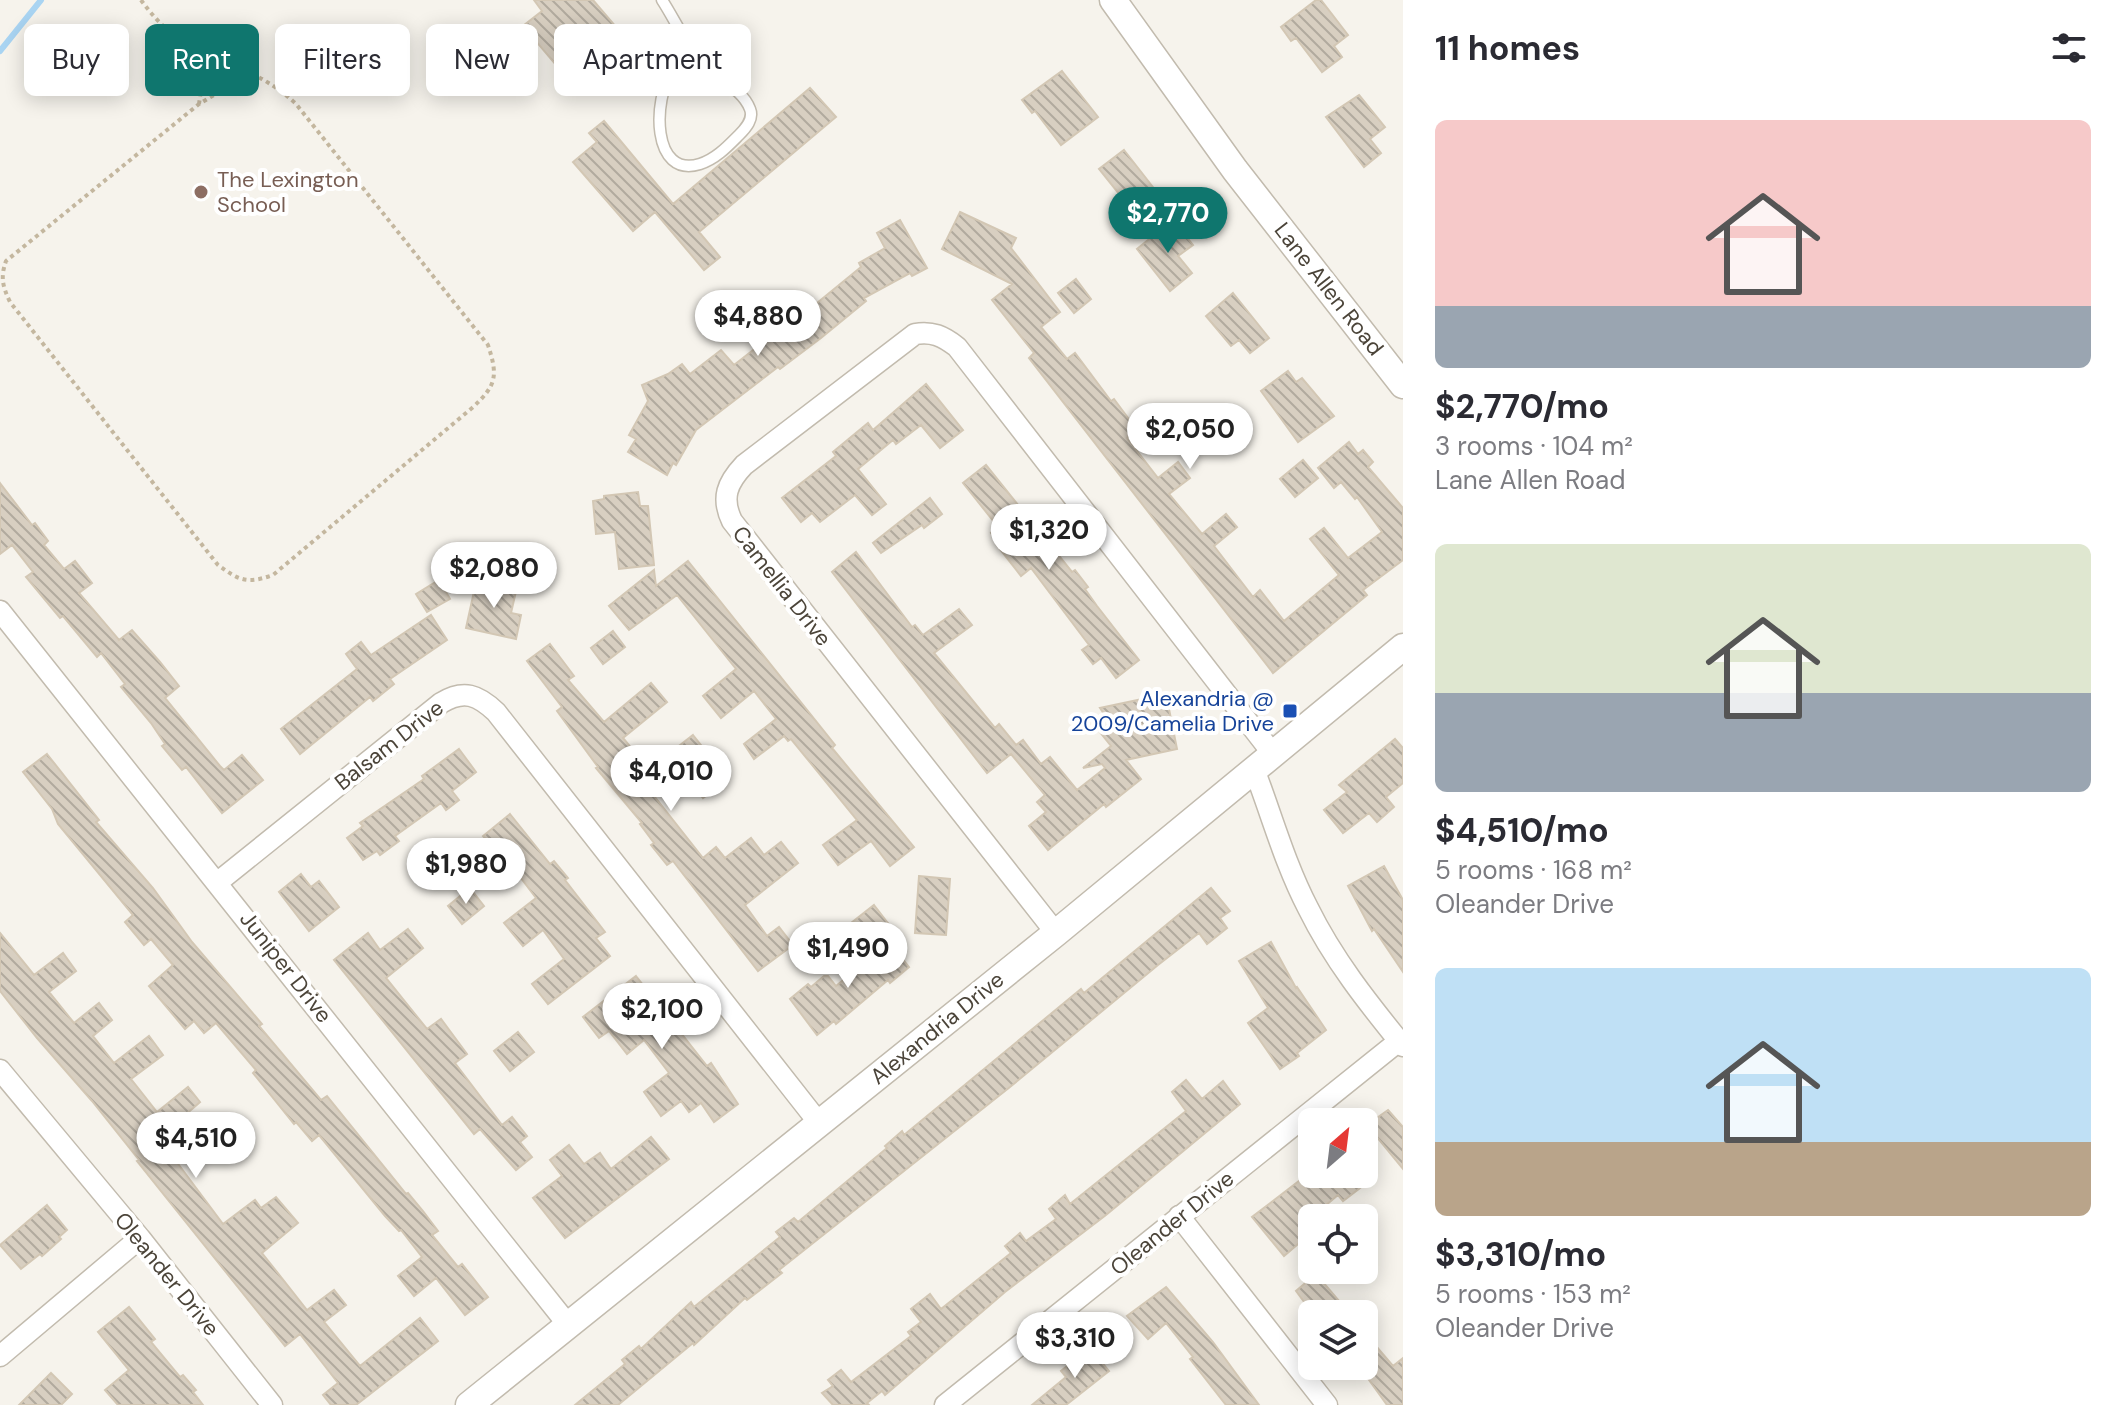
<!DOCTYPE html>
<meta charset="utf-8">
<style>
:root{--surface:#fff;--page:#f2f2f3;--text:#2b2b33;--muted:#7c7c81;--accent:#0f766e}
body{margin:0;font-family:"DM Sans",sans-serif;background:var(--page);color:var(--text);height:100vh;display:flex;flex-direction:column;font-size:30px;white-space:nowrap}
*{box-sizing:border-box;margin:0}
p{font-size:26px;color:var(--muted)}
.icon{flex:none;width:44px;height:44px;fill:none;stroke:currentColor;stroke-width:2;stroke-linecap:round;stroke-linejoin:round}
.map{position:relative;flex:1;overflow:hidden}
.side{display:flex;flex-direction:column;background:var(--surface);width:720px}
.side>*{flex:none}
.hud{position:absolute;left:24px;top:24px;width:760px;height:72px;display:flex;gap:16px}
.needle{width:52px;rotate:28deg}
.tools{position:absolute;left:1298px;top:1108px;display:grid;gap:16px}
.tools a{display:grid;place-items:center;width:80px;height:80px;border-radius:12px;background:var(--surface);box-shadow:0 4px 20px #0003;font-size:40px}
.price{position:absolute;translate:-50% -68px;padding:0 18px;border-radius:28px;background:#fff;color:#222;font-size:26px;line-height:52px;filter:drop-shadow(0 2px 4px #0008)}
.price::after{content:'';position:absolute;left:50%;top:48px;width:24px;height:18px;margin-left:-12px;background:inherit;clip-path:polygon(0 0,100% 0,50% 100%)}
.price.selected{background:var(--accent);color:#fff}
ul{padding:0;list-style:none}
li{display:grid;align-content:center;gap:16px;height:424px;padding:0 32px}
li span{display:grid;place-items:center;height:248px;border-radius:12px;color:#555}
li>.icon{margin-inline-start:auto}
span .icon{width:144px;height:144px;fill:#fffc;stroke-width:1}
li b{font-size:34px}
h2{display:flex;justify-content:space-between;align-items:center;height:96px;padding:0 32px;font-size:34px}
.pill{padding:0 28px;border-radius:12px;background:var(--surface);box-shadow:0 4px 20px #0003;font-size:28px;line-height:72px}
.pill.selected{background:var(--accent);color:#fff}
main{display:flex;flex:1;min-height:0}
.map>svg:first-child{display:block}
.lines{fill:none;stroke-linecap:round;stroke-linejoin:round}
.stream{stroke:#a9d4f2;stroke-width:6}
.building{fill:url(#building-back-hatch);stroke:#d3c7b4;stroke-width:2}
.service-casing{stroke:#c2bbae;stroke-width:13}
.minor-casing{stroke:#c2bbae;stroke-width:23}
.tertiary-casing{stroke:#c2bbae;stroke-width:29}
.path{stroke:#c4b79f;stroke-width:4;stroke-dasharray:4 4;stroke-linecap:butt}
.service{stroke:#fff;stroke-width:10}
.minor{stroke:#fff;stroke-width:20}
.tertiary{stroke:#fff;stroke-width:26}
.education-dot{fill:#8d6e63;stroke:#fff;stroke-width:3}
.transit-dot{fill:#1a4fb4;stroke:#fff;stroke-width:3}
.labels{text-anchor:middle;dominant-baseline:central;stroke-width:8;stroke-linejoin:round;paint-order:stroke}
.education-label{font-size:22px;fill:#785e54;stroke:#fff;text-anchor:start}
.street-label{font-size:22px;fill:#4b4439;stroke:#fff}
.transit-label{font-size:22px;fill:#164399;stroke:#fff;text-anchor:end}
</style>
<main>
<div class="map">
<svg width="1403" height="1405" viewBox="0 0 1403 1405">
<defs>
<pattern id="building-back-hatch" width="6" height="6" patternUnits="userSpaceOnUse" patternTransform="scale(2)"><rect width="6" height="6" fill="#d8cfc1"/><path d="M-1 5l2 2M0 0l6 6M5-1l2 2" fill="none" stroke="#b1aa9e"/></pattern>
</defs>
<rect width="100%" height="100%" fill="#f6f3ec"/>
<g class="lines">
<path class="stream" d="M0 51 41 0"/>
</g>
<path class="building" d="M534 0H593L623 35 567 78 523 26 542 11Z
M1316 0H1321L1348 35 1334 46 1342 57 1322 72 1296 38 1291 41 1281 27Z
M1062 71 1098 117 1061 145 1035 111 1032 113 1022 100Z
M810 88 836 117 699 232 720 257 704 270 655 212 633 231 573 162 597 142 589 133 604 121 673 204Z
M1359 95 1385 127 1370 139 1381 153 1364 167 1326 117Z
M1124 150 1156 191 1132 210 1099 169Z
M960 212 1016 238 1011 248 1060 312 1041 327 1067 359 1075 353 1111 401 1114 399 1137 430 1127 438 1158 478 1178 462 1190 478 1169 494 1202 534 1226 514 1237 527 1214 546 1253 597 1260 590 1284 621 1339 575 1310 539 1324 528 1348 558 1382 532 1357 497 1355 499 1341 482 1334 488 1318 468 1349 442 1358 454 1363 450 1373 462 1368 467 1403 508V560L1363 590 1367 595 1273 673 1029 358 1034 353 992 300 1012 284 942 249Z
M900 220 927 268 912 276 910 273 864 298 866 301 821 338 780 369 778 367 696 430 676 465 673 463 667 475 628 452 636 439 629 435 648 401 642 385 668 374 682 364 690 374 721 350 734 365 793 319 795 321 861 267 859 263 885 248 877 233Z
M1173 220 1193 245 1178 256 1192 273 1170 291 1137 249Z
M1076 279 1091 299 1074 313 1058 293Z
M1233 293 1269 338 1250 353 1239 340 1231 346 1206 316Z
M1288 371 1296 382 1302 378 1334 416 1298 442 1261 391Z
M926 384 963 430 940 448 921 425 896 444 893 440 858 469 886 504 872 515 855 495 820 522 812 513 801 522 782 498 836 456 833 452 868 423 873 430Z
M1303 460 1318 478 1295 497 1280 479Z
M986 465 1072 572 1075 570 1088 587 1085 589 1097 606 1139 660 1116 678 1101 658 1093 664 1082 650 1089 645 1031 568 1021 576 996 544 998 543 991 533 998 527 963 483Z
M0 483 32 525 35 523 48 541 44 545 64 569 75 561 92 583 79 593 119 640 132 630 160 662 179 686 165 698 220 766 224 770 242 755 263 780 222 813 186 767 182 770 162 746 165 744 151 723 121 687 125 684 101 653 97 657 63 616 60 618 26 577 33 572 12 545 0 554Z
M638 492 640 506H648L654 565 619 569 615 532 596 534 593 501 604 499V496Z
M930 498 942 514 924 528 922 525 881 553 873 543Z
M856 552 912 627 915 625 923 635 959 609 972 625 934 653 995 728 999 724 1016 745 1023 740 1041 764 1050 757 1077 790 1105 768 1102 764 1083 768 1111 746 1099 731 1110 723 1100 708 1166 694 1177 749 1126 760 1141 779 1106 807 1104 804 1048 850 1029 826 1046 812 1037 802 1045 795 1011 754 987 773 832 572Z
M688 561 835 745 832 748 914 847 890 866 871 841 838 865 823 845 857 820 791 739 788 741 784 736 754 759 744 744 776 719 754 691 721 718 703 696 736 669 677 595 629 630 609 606 654 570 656 586Z
M439 580 450 599 427 612 416 594Z
M487 580 517 587 511 613 521 615 516 639 466 628 475 587 486 589Z
M431 615 447 640 390 679 394 684 373 701 370 697 300 754 281 729 357 669 346 654 361 642 371 655Z
M613 631 625 647 603 664 591 648Z
M550 644 574 676 568 680 604 722 651 683 667 702 623 738 654 775 646 782 653 790 651 792 703 858 716 847 725 858 751 838 764 855 781 842 798 863 745 905 767 936 779 927 793 945 758 971 673 861 667 865 651 845 654 843 640 824 642 823 596 768 598 767 557 711 562 707 527 661Z
M693 735 728 779 703 798 670 753Z
M1395 739 1403 748V783L1386 797 1394 807 1377 822 1369 813 1343 833 1324 810 1347 792 1339 785Z
M459 749 476 772 452 791 459 800 446 810 441 803 395 836 399 841 380 855 377 851 363 860 347 838 363 826 360 823 424 779 422 776Z
M47 754 99 820 96 822 153 888 192 942 262 1024 259 1026 321 1100 327 1096 406 1194 408 1193 423 1211 438 1231 432 1235 458 1267 462 1264 488 1297 465 1315 436 1278 414 1296 398 1276 422 1257 401 1230 399 1231 385 1216 319 1135 312 1141 296 1122 294 1124 253 1073 256 1070 216 1023 204 1033 194 1021 185 1029 149 986 173 965 151 939 144 945 125 922 133 915 58 824 52 809 23 772Z
M510 814 550 864 554 861 568 878 565 880 605 932 596 938 610 956 548 1004 532 984 564 959 543 930 523 946 504 923 536 898 514 869 511 872 508 869 500 875 481 853 491 845 483 836Z
M1384 866 1403 900V972L1374 929 1372 931 1348 886Z
M301 874 311 887 319 881 339 907 309 931 279 892Z
M919 876 950 879 946 935 915 933Z
M470 888 484 906 462 924 448 906Z
M1211 888 1230 911 1220 918 1227 928 1207 944 1199 933 1158 965 1010 1087 779 1270 782 1273 747 1300 745 1298 694 1345 693 1343 618 1405H575L625 1364 622 1360 639 1346 641 1349 691 1302 694 1307 780 1237 776 1232 794 1218 798 1222 887 1148 885 1146 902 1131 904 1135 1081 989 1084 993Z
M874 905 894 931 846 927Z
M408 929 423 948 386 978 427 1029 441 1019 467 1054 455 1063 502 1125 512 1117 527 1136 520 1142 532 1157 516 1170 480 1129 474 1134 334 960 368 933 380 950Z
M0 933 34 975 63 953 76 971 49 992 74 1023 99 1003 112 1020 93 1036 114 1063 149 1036 163 1055 131 1079 157 1112 188 1087 200 1102 162 1135 174 1150 170 1153 223 1224 255 1200 261 1208 276 1197 298 1223 262 1253 307 1310 334 1290 346 1305 324 1322 360 1366 420 1318 438 1341 356 1405H331L323 1395 338 1383 300 1334 285 1346 137 1161 139 1160 92 1101 37 1038 0 991Z
M889 942 909 967 890 983 888 980 836 1024 834 1021 817 1035 790 999 808 984 811 987 824 976H828L836 986Z
M1271 942 1296 988 1297 987 1326 1030 1297 1053 1299 1056 1280 1069 1248 1023 1268 1008 1239 961Z
M636 976 707 1066 711 1063 738 1104 714 1122 701 1103 689 1112 681 1101 661 1116 644 1092 669 1073 644 1040 627 1054 609 1031 599 1038 583 1017Z
M518 1032 534 1052 510 1071 494 1051Z
M1186 1080 1202 1099 1223 1081 1240 1104 1106 1215 1005 1292 885 1395 882 1391 867 1403 869 1405H833L822 1393 833 1386 828 1380 841 1370 851 1382 911 1336 908 1332 921 1322 911 1309 930 1294 941 1309 1011 1253 1005 1246 1020 1233 1026 1241 1056 1219 1049 1209 1065 1195 1070 1204 1186 1111 1172 1092Z
M1388 1110 1403 1127V1169L1367 1125Z
M651 1137 669 1159 565 1238 533 1198 562 1176 550 1160 569 1145 584 1164 600 1153 611 1169Z
M1308 1174H1349L1360 1188 1343 1201 1338 1195 1312 1217V1232L1284 1256 1252 1217Z
M47 1205 67 1230 59 1237 61 1239 42 1256 40 1254 21 1269 0 1245Z
M1316 1274 1340 1302 1348 1314H1313L1296 1291Z
M1166 1287 1213 1342 1259 1405H1226L1190 1359 1193 1357 1166 1323 1148 1339 1127 1316Z
M129 1307 155 1339 151 1342 180 1377 183 1375 196 1390 193 1392 203 1405H118L105 1390 129 1370 98 1332Z
M1364 1332 1393 1366 1403 1358V1405H1387L1364 1373Z
M1090 1348 1109 1371 1066 1405H1032L1066 1377 1061 1371Z
M51 1373 72 1394 61 1405H19Z"/>
<g class="lines">
<defs>
<path id="service" d="M662 0C675 20 686 45 701 62 715 78 742 88 750 109 754 119 746 128 739 135 728 146 716 159 700 164 651 179 653 98 672 72 678 64 687 58 694 50"/>
<path id="minor" d="M0 611 569 1326
M1254 769C1272 816 1285 864 1308 908 1333 959 1368 1003 1403 1046
M218 882 441 703C464 689 478 695 496 712L819 1123
M1056 933 732 521C721 498 727 483 744 465L915 334C932 331 943 336 957 347L1273 754
M0 1070 140 1238 272 1405
M1179 1216 1327 1405
M0 1356 140 1238
M945 1405 1399 1041"/>
<path id="tertiary" d="M1113 0 1235 170 1403 385
M469 1405 1056 933 1403 647"/>
</defs>
<use href="#service" class="service-casing"/>
<use href="#minor" class="minor-casing"/>
<use href="#tertiary" class="tertiary-casing"/>
<path class="path" d="M141 0C156 21 174 38 196 51 209 58 225 60 238 67 260 77 278 87 296 104L488 345C498 376 497 385 472 408L273 575C247 584 240 581 218 565L10 302C3 287 0 278 6 261L199 104 234 83 255 77
M199 53 203 78 199 104"/>
<use href="#service" class="service"/>
<use href="#minor" class="minor"/>
<use href="#tertiary" class="tertiary"/>
</g>
<circle class="education-dot" cx="201" cy="192" r="8"/>
<rect class="transit-dot" x="1282" y="703" width="16" height="16" rx="4"/>
<g class="labels">
<g class="education-label">
<text x="217" y="179">The Lexington<tspan x="217" dy="25">School</tspan></text>
</g>
<g class="street-label">
<text transform="translate(1329 289) rotate(52)">Lane Allen Road</text>
<text transform="translate(782 586) rotate(52)">Camellia Drive</text>
<text transform="translate(389 745) rotate(-38)">Balsam Drive</text>
<text transform="translate(286 967) rotate(52)">Juniper Drive</text>
<text transform="translate(937 1028) rotate(-39)">Alexandria Drive</text>
<text transform="translate(1172 1223) rotate(-39)">Oleander Drive</text>
<text transform="translate(167 1274) rotate(51)">Oleander Drive</text>
</g>
<g class="transit-label">
<text x="1274" y="698">Alexandria @<tspan x="1274" dy="25">2009/Camelia Drive</tspan></text>
</g>
</g>
</svg>
<div class="tools">
<a><svg class="needle" viewBox="-14 -14 28 28"><path d="M0-13l5 13h-10z" fill="#e53935"/><path d="M0 13l5-13h-10z" fill="#7c7c81"/></svg></a>
<a><svg class="icon" aria-label="locate" viewBox="0 0 24 24"><circle cx="12" cy="12" r="6"/><path d="M12 2v4M12 18v4M2 12h4M18 12h4"/></svg></a>
<a><svg class="icon" aria-label="layers" viewBox="0 0 24 24"><path d="M12 4l9 5-9 5-9-5zM3 14l9 5 9-5"/></svg></a>
</div>
<b class="price selected" style="left:1168px;top:255px">$2,770</b>
<b class="price" style="left:758px;top:358px">$4,880</b>
<b class="price" style="left:1190px;top:471px">$2,050</b>
<b class="price" style="left:1049px;top:572px">$1,320</b>
<b class="price" style="left:494px;top:610px">$2,080</b>
<b class="price" style="left:671px;top:813px">$4,010</b>
<b class="price" style="left:466px;top:906px">$1,980</b>
<b class="price" style="left:848px;top:990px">$1,490</b>
<b class="price" style="left:662px;top:1051px">$2,100</b>
<b class="price" style="left:196px;top:1180px">$4,510</b>
<b class="price" style="left:1075px;top:1380px">$3,310</b>
<div class="hud">
<a class="pill">Buy</a>
<a class="pill selected">Rent</a>
<a class="pill">Filters</a>
<a class="pill">New</a>
<a class="pill">Apartment</a>
</div>
</div>
<section class="side">
<h2>11 homes<svg class="icon" aria-label="filters" viewBox="0 0 24 24"><path d="M4 7h16M4 17h16"/><circle cx="9" cy="7" r="2"/><circle cx="15" cy="17" r="2"/></svg></h2>
<ul>
<li><span style="background:linear-gradient(#f6c9c9 75%,#9aa5b1 0)"><svg class="icon" aria-label="home" viewBox="0 0 24 24"><path d="M3 11l9-7 9 7M6 9v11h12V9"/></svg></span><div><b>$2,770/mo</b><p>3 rooms · 104 m²</p><p>Lane Allen Road</p></div></li>
<li><span style="background:linear-gradient(#dfe7d0 60%,#9aa5b1 0)"><svg class="icon" aria-label="home" viewBox="0 0 24 24"><path d="M3 11l9-7 9 7M6 9v11h12V9"/></svg></span><div><b>$4,510/mo</b><p>5 rooms · 168 m²</p><p>Oleander Drive</p></div></li>
<li><span style="background:linear-gradient(#bfe0f5 70%,#b9a48a 0)"><svg class="icon" aria-label="home" viewBox="0 0 24 24"><path d="M3 11l9-7 9 7M6 9v11h12V9"/></svg></span><div><b>$3,310/mo</b><p>5 rooms · 153 m²</p><p>Oleander Drive</p></div></li>
</ul>
</section>
</main>
